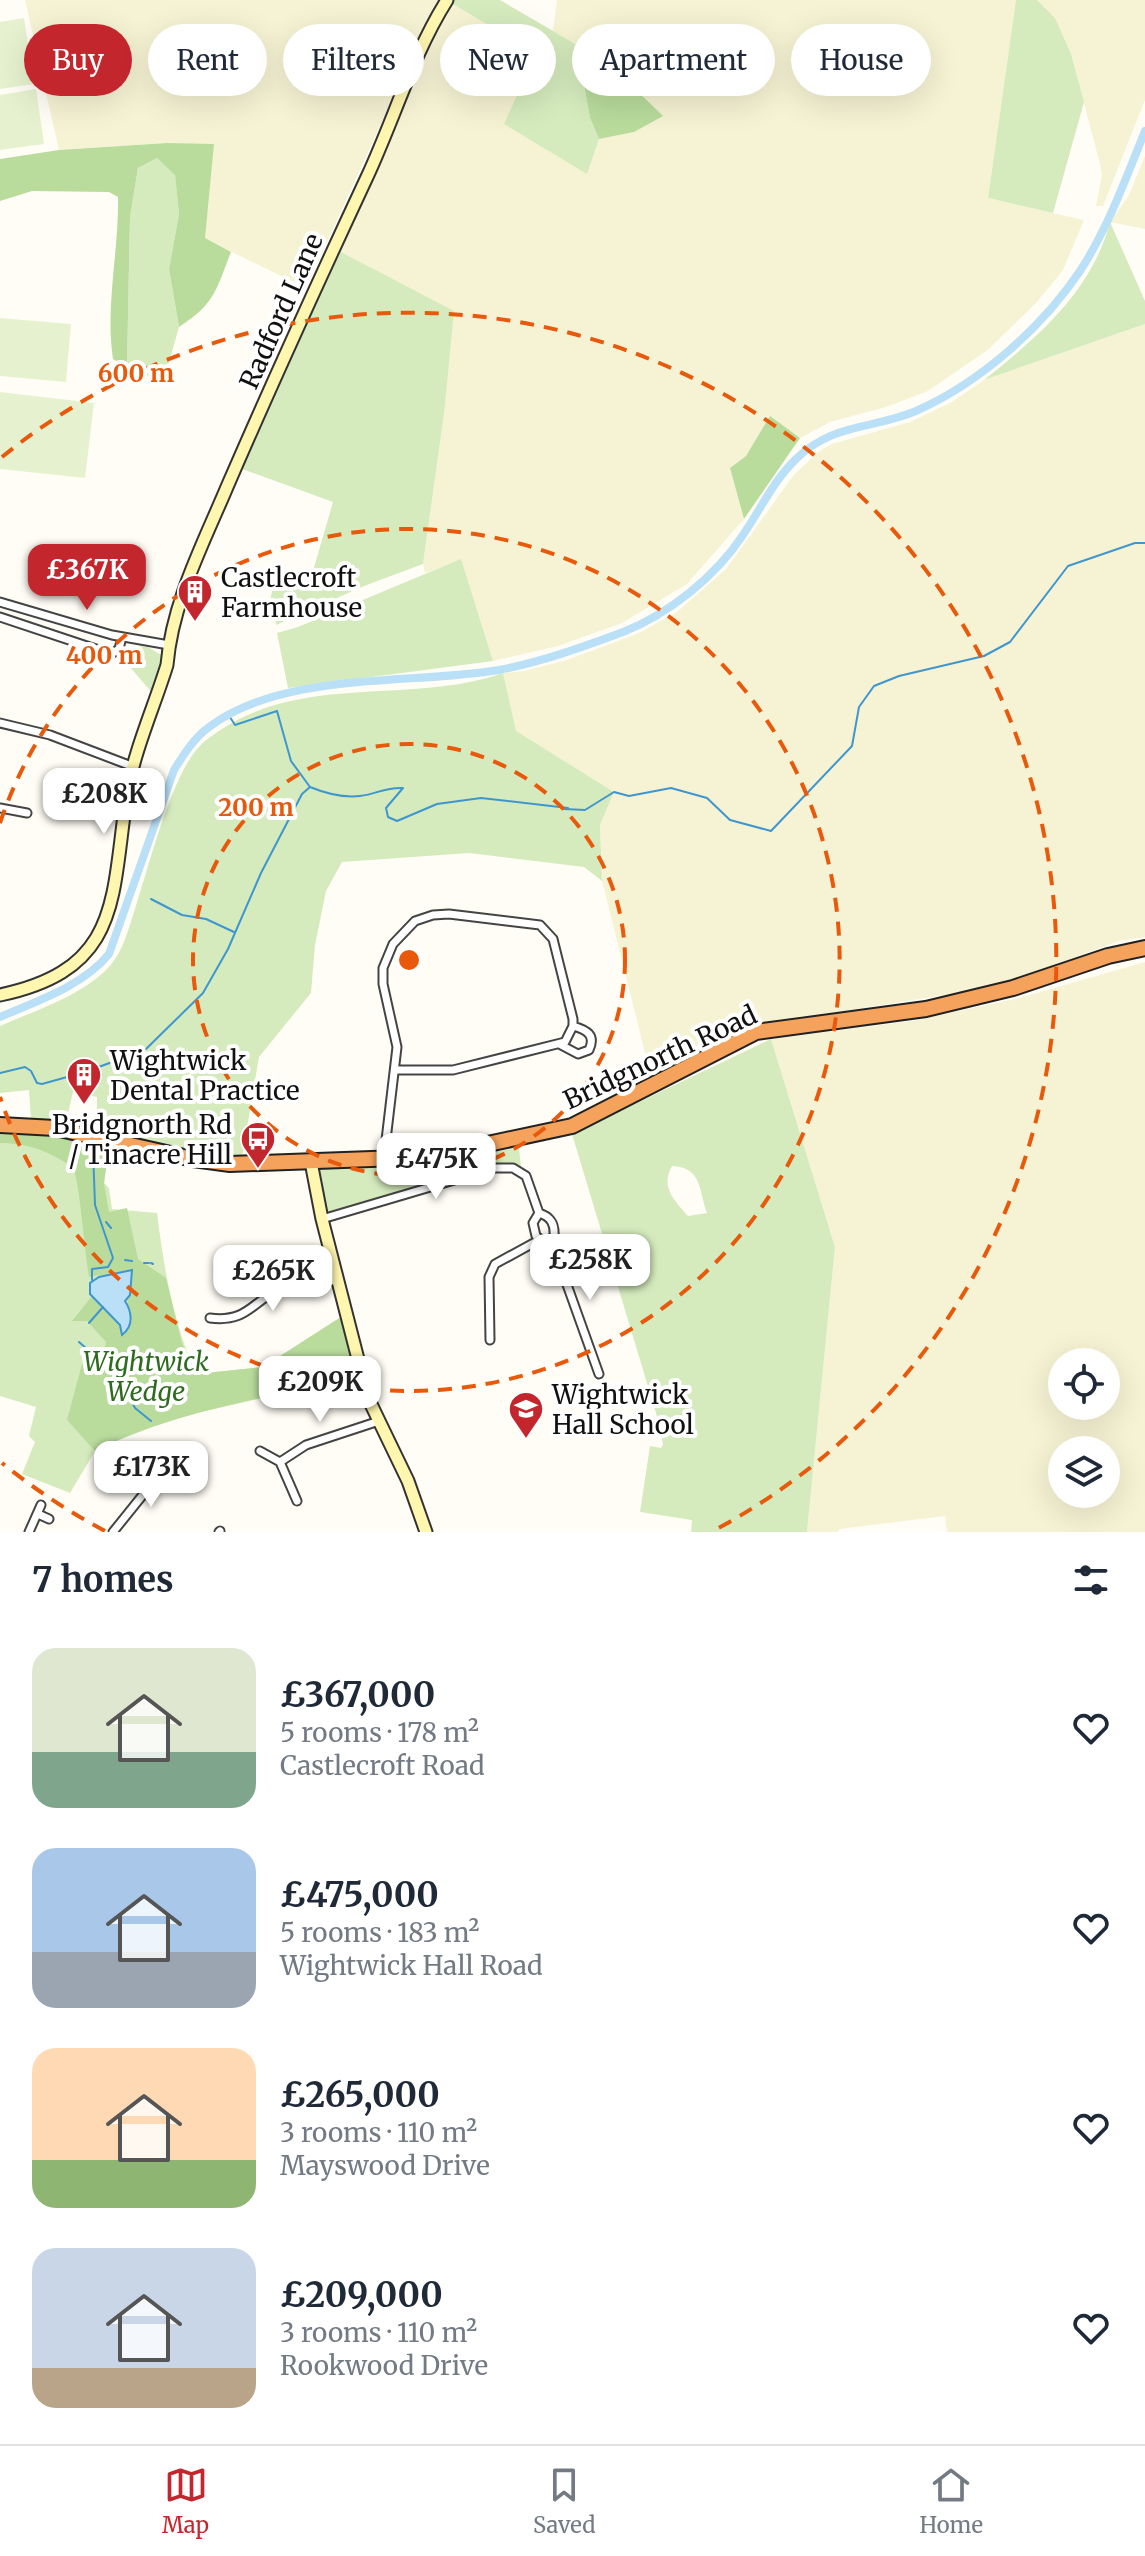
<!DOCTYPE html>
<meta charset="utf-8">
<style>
:root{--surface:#fff;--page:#f2f2f3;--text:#1f2937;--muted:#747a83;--line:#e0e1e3;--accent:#c4262e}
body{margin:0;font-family:Merriweather,serif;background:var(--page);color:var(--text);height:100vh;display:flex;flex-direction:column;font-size:30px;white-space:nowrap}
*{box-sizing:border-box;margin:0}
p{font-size:26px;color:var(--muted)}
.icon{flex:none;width:44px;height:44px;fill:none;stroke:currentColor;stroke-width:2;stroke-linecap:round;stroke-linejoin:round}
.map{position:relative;height:1532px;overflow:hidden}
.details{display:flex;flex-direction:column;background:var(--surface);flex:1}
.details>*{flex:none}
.hud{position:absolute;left:24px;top:24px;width:1098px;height:72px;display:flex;gap:16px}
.buttons{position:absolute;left:1048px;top:1348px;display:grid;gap:16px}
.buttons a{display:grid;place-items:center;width:72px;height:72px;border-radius:50%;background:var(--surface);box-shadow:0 8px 32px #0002;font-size:40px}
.price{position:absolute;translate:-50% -68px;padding:0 18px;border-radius:16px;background:#fff;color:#222;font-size:26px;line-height:52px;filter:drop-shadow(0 2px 4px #0008)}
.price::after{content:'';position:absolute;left:50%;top:48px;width:24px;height:18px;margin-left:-12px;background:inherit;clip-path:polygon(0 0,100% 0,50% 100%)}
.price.active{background:var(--accent);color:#fff}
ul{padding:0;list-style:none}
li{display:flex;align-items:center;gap:24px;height:200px;padding:0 32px}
li span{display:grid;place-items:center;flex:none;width:224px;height:160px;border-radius:24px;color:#555}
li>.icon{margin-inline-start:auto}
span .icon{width:96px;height:96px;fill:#fffc;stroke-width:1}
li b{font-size:34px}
h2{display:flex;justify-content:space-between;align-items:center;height:96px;padding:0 32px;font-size:34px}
.tag{padding:0 28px;border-radius:36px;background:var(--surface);box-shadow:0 8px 32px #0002;font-size:28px;line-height:72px}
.tag.active{background:var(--accent);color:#fff}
.tabs{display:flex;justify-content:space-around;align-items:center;height:112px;border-top:2px solid var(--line);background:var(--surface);font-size:22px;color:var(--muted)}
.tabs a{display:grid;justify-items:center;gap:4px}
.tabs .active{color:var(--accent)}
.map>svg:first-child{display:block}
.farmland{fill:#f6f3d4;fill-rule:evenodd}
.green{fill:#d5ebbd;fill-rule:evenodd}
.forest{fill:#b9dc9c}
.pitch{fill:#e6f2cf}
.water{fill:#b9e0f7;stroke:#3f96cf;stroke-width:2}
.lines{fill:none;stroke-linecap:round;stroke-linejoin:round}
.stream{stroke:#3f96cf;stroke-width:2}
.canal{stroke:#b9e0f7;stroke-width:8}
.street-casing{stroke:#444;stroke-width:11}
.secondary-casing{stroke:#333;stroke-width:15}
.highway-casing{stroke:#222;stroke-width:18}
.street{stroke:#fff;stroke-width:7}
.secondary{stroke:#fff6b0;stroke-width:11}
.highway{stroke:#f5a25d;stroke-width:14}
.ring{fill:none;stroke:#e8590c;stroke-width:4;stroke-dasharray:14 10}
.labels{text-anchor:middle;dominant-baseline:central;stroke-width:8;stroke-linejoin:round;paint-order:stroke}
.street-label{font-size:26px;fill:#111;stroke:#fff}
.poi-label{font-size:26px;fill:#111;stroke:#fff;text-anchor:start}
.park-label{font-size:26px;font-style:italic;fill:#2f6b1f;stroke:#fff}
.centre{fill:#e8590c;stroke:#fff;stroke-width:4}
.ring-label{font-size:24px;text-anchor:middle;font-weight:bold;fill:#e8590c;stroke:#fff;stroke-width:8;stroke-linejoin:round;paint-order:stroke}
</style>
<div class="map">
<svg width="1145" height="1532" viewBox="0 0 1145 1532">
<rect width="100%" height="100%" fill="#fffdf5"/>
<path class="farmland" d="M25 0H441L426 25 306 288 205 239 167 143 59 150Z
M557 0H1016L988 198 1084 220 1063 270 1036 303 989 349 928 391 886 407 830 422 800 438 770 417 746 456 730 468 744 519 687 584 622 623 558 646 493 661 461 560 425 573 423 564 444 414 337 251 433 28 451 3 537 53 587 173 599 139 634 132 577 45 553 31Z
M1037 0H1145V100L1103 206H1096L1102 175 1100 164 1071 54Z
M1145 156V229L1110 222 1129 195Z
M1145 324V937L1119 941 1008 982 957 993 751 1026 651 1077 602 881 600 824 614 792 515 731 503 673 524 671 567 660 639 633 677 612 726 569 793 476 818 452 832 444 910 422 952 402 984 380Z
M1145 962V1532H947L945 1516 839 1529 838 1532H807L835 1247 771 1039 912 1021 1019 998ZM1062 1362H1106V1406H1062ZM1062 1450H1106V1494H1062Z"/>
<path class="green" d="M453 0H500L577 45 590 118 599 139 587 174 504 124 536 53 451 3Z
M1016 0H1037L1055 18 1071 54 1084 102 1053 213 988 198Z
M157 158 175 174 179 214 169 269 179 327 163 383 127 367 130 217 138 168Z
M1110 222 1145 301V324L984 380C1038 337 1092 291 1110 222Z
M337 250 454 311 444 414 423 564 364 586 276 625 275 616 268 609 277 570 313 571 333 502 242 469Z
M461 559 493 661 288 688 277 633 298 627Z
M135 646 148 647 163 656 162 671 154 695 129 666 119 663 126 650Z
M503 673 516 731 614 792 600 825 602 881 584 867 469 853 342 862 326 891 315 945 311 993 259 1057 242 1157 223 1158 97 1133V1097L73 1092 65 1126 31 1119 29 1090 0 1093V1026C36 1010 79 997 107 969 123 953 128 930 135 909 148 869 172 773 200 746 205 740 213 735 219 731 303 673 414 705 503 673Z
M771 1039 835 1247 807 1532H691L692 1520 640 1512 650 1446 661 1448 663 1445 659 1423 572 1134ZM672 1166C703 1167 699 1193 707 1213L688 1216C674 1200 660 1187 672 1166Z
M26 1131 109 1147 104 1183 109 1188 112 1209 157 1213C164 1269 173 1322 196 1374L263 1367 341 1317 356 1377 174 1418 127 1435 95 1451 70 1493 22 1474 35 1442 29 1436 36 1407 0 1396V1132Z
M519 1148 521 1167 492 1165 324 1213 315 1170 319 1167 401 1165Z"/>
<path class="forest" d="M577 45 629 83 663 116 634 132 599 139 590 118Z
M167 143 214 144 205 238 231 252C216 290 215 304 179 327L169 269 179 214 175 175 157 158 138 168 130 217 127 367 113 359C105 306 119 251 118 197L109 192 32 191 0 201V159L59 150Z
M770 416 800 438 744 519 730 468 746 456Z
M26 1131 109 1147 104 1183 109 1212 127 1208 138 1259 166 1278 182 1343 196 1374 263 1367 341 1317 356 1377C268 1398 177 1410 95 1451L67 1420 82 1364 100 1368 106 1342 87 1321H72L92 1296 120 1325 121 1333C124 1311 132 1292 132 1270L89 1277C83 1240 82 1204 74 1168 50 1152 29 1143 0 1143V1132Z"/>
<path class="pitch" d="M24 18 34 84 0 89V22Z
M36 89 44 144 0 150V95Z
M0 318 71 324 66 382 0 376Z
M0 392 94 403 85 478 0 469Z"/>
<path class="water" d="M132 1270 130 1295 125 1301C132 1312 134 1326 122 1335L120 1325 90 1294V1283L99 1277Z"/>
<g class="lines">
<path class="stream" d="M228 714 235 725 277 711 291 761 310 787
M151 899 182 915 206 919 234 932
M0 1073 25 1067 31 1071 37 1083 42 1084 85 1072 145 1050 203 993 228 949 261 873 302 794 310 787C327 794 342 798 360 796 377 794 385 787 403 788L386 808 388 817 397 821 437 804 481 798 568 808 564 809 585 810 614 792 629 796 671 788 707 798 730 820 771 831 852 746 859 707 874 686 899 676 984 656 1010 642 1068 566 1135 543H1145
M106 1222 111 1228
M125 1260 132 1261
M144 1263H149
M151 1263 153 1264
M92 1280V1269L108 1267 113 1258 95 1205 93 1150
M89 1323 103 1307
M79 1342 119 1377 135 1408 151 1421"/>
<path class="canal" d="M0 1017C37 1001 83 986 109 954L174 770C184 754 194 738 209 727 284 671 410 685 499 670 541 662 583 647 623 632 669 614 716 576 743 535 760 510 774 480 796 459 832 423 874 429 916 411 979 383 1041 329 1080 271 1108 228 1126 178 1145 131"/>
<defs>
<path id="street" d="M0 602 112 635 169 645
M0 617 111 654 119 649 122 637
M0 723 50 735 134 767
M0 808 27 813
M561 1045 578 1054 589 1050C596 1035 587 1030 573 1026
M384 1157 397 1047 383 984V968L393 944 415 921 433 915 449 914 540 925 553 939 573 1019V1026L565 1042 453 1070H395
M539 1213C552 1217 555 1225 554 1237L544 1242 536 1236 533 1223Z
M322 1219 495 1168H513L526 1176 539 1213
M551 1240 599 1374
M210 1318C249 1323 253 1299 280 1290 297 1284 319 1283 337 1280
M490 1340 489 1277 495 1264 539 1240
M260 1451 280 1462 297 1501
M280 1462 306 1445 379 1421
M38 1514 49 1519
M29 1532 41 1505
M113 1532 146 1491 159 1468
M219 1532 220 1531"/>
<path id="secondary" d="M0 995C123 969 111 897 127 794 134 751 154 707 167 665 172 603 203 544 227 487 272 383 319 280 367 177 394 119 413 54 447 0
M311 1162 322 1219 368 1398 408 1481 426 1532"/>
<path id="highway" d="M0 1125 55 1128 193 1159 230 1164 427 1157 572 1126 756 1032 926 1009 1013 988 1108 956 1145 948"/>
</defs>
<use href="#street" class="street-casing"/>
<use href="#secondary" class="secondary-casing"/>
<use href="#highway" class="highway-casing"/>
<use href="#street" class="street"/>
<use href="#secondary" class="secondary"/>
<use href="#highway" class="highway"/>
</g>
<g class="ring">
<circle cx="409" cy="960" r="216"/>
<path d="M0 823A431 431 0 1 1 0 1097"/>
<path d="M105 1531A647 647 0 0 1 2 1463M2 457A647 647 0 1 1 713 1531"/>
</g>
<defs>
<symbol id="building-pin" viewBox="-11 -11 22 30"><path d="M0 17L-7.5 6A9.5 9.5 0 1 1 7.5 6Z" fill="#c4262e" stroke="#fff"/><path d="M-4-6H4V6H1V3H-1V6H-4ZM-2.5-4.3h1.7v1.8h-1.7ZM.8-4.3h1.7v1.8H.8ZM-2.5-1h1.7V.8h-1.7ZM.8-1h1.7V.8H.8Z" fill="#fff"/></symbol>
<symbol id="bus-pin" viewBox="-11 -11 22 30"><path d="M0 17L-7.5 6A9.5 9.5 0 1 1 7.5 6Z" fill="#c4262e" stroke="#fff"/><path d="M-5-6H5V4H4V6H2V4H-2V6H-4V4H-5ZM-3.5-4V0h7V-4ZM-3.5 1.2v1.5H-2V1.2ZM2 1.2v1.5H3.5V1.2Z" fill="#fff"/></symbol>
<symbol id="school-pin" viewBox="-11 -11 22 30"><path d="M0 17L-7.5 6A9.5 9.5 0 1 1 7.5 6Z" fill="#c4262e" stroke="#fff"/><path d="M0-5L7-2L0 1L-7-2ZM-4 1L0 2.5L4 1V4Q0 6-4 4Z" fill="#fff"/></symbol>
</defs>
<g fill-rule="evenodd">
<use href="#building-pin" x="175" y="572" width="40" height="54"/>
<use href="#building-pin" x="64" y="1055" width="40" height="54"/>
<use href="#bus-pin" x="238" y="1119" width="40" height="54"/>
<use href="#school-pin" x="506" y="1389" width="40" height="54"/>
</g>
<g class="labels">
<g class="street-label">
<text transform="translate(281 311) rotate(-66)">Radford Lane</text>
<text transform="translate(660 1057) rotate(-25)">Bridgnorth Road</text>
</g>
<g class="poi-label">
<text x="221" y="577">Castlecroft<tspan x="221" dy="30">Farmhouse</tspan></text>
<text x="110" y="1060">Wightwick<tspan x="110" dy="30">Dental Practice</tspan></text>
<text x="232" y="1124" text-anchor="end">Bridgnorth Rd<tspan x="232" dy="30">/ Tinacre Hill</tspan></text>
<text x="552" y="1394">Wightwick<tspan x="552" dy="30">Hall School</tspan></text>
</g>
<g class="park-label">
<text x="146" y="1361">Wightwick<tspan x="146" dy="30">Wedge</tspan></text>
</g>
</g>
<circle cx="409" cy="960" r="12" class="centre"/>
<g class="ring-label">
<text x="136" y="382">600 m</text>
<text x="104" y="664">400 m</text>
<text x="256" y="816">200 m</text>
</g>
</svg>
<div class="buttons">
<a><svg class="icon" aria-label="locate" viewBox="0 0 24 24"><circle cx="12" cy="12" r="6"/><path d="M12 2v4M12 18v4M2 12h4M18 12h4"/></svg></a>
<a><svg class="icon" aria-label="layers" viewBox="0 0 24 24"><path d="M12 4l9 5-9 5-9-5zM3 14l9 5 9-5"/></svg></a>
</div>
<b class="price active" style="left:87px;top:612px">£367K</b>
<b class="price" style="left:104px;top:836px">£208K</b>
<b class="price" style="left:436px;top:1201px">£475K</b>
<b class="price" style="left:590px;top:1302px">£258K</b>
<b class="price" style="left:273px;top:1313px">£265K</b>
<b class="price" style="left:320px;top:1424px">£209K</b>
<b class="price" style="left:151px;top:1509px">£173K</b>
<div class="hud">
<a class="tag active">Buy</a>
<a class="tag">Rent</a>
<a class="tag">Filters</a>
<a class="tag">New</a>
<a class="tag">Apartment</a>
<a class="tag">House</a>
</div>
</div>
<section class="details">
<h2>7 homes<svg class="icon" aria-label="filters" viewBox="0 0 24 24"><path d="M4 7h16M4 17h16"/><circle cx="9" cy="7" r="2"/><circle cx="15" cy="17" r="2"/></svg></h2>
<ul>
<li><span style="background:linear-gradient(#dfe7d0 65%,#7fa58c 0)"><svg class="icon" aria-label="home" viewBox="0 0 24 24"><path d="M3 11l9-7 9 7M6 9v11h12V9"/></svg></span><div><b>£367,000</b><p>5 rooms · 178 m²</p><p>Castlecroft Road</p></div><svg class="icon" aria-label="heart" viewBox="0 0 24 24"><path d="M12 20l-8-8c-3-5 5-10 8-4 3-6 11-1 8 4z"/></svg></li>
<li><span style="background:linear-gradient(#a9c7e8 65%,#9aa5b1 0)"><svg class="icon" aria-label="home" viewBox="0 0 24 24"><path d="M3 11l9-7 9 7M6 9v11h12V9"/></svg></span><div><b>£475,000</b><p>5 rooms · 183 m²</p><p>Wightwick Hall Road</p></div><svg class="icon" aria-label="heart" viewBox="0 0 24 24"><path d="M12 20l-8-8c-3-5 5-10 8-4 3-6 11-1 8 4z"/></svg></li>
<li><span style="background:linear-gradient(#ffd9b3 70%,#8fb573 0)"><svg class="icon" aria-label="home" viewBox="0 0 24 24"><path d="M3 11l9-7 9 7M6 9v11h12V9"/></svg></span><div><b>£265,000</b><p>3 rooms · 110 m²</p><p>Mayswood Drive</p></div><svg class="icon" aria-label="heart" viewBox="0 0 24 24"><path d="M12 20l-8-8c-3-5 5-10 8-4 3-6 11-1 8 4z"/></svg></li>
<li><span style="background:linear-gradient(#c9d6e8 75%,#b9a48a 0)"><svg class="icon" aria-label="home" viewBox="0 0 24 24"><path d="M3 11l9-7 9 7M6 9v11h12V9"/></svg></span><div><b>£209,000</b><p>3 rooms · 110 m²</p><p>Rookwood Drive</p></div><svg class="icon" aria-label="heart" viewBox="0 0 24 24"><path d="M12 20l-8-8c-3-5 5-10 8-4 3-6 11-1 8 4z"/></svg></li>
</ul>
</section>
<nav class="tabs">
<a class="active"><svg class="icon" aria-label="map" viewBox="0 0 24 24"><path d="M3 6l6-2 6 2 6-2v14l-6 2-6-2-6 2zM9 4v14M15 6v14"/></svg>Map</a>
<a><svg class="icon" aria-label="saved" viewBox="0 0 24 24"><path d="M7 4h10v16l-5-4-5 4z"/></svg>Saved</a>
<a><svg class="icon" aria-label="home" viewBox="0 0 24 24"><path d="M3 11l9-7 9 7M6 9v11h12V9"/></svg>Home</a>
</nav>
